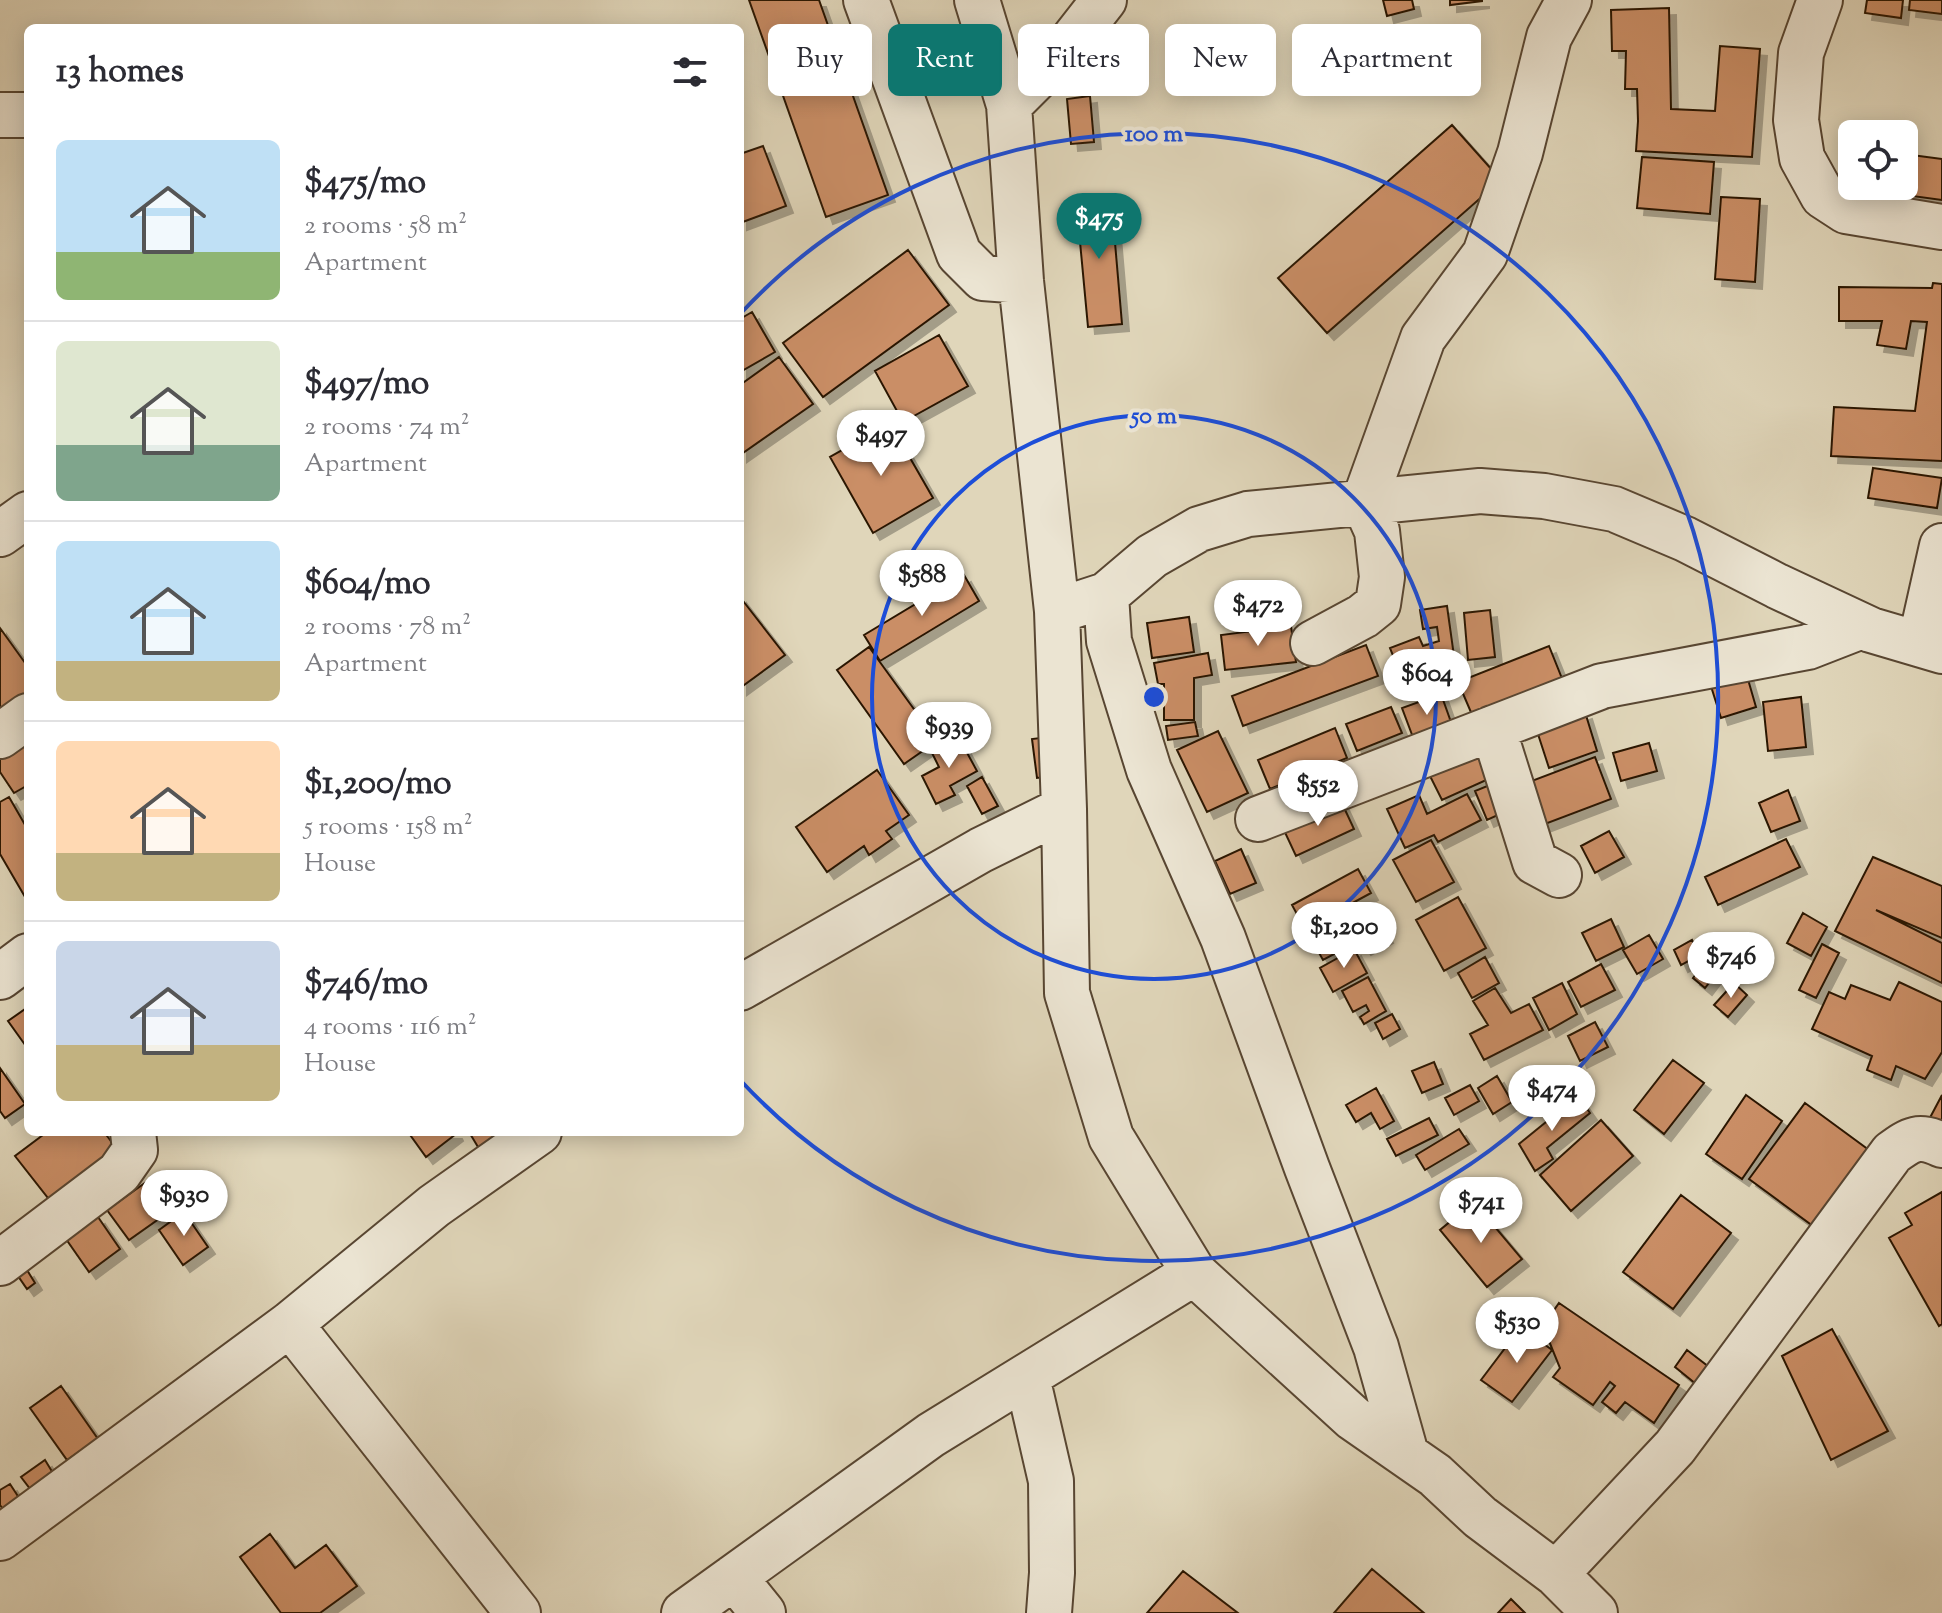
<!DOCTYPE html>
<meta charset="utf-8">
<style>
:root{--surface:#fff;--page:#f7f7f7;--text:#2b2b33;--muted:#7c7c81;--line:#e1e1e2;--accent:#0f766e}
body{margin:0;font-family:"Sorts Mill Goudy",serif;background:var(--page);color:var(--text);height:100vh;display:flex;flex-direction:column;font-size:30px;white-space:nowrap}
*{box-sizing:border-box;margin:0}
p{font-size:26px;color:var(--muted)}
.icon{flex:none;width:44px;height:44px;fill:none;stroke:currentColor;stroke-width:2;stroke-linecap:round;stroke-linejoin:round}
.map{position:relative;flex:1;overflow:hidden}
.panel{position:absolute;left:24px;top:24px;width:720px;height:1112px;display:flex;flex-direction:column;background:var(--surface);border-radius:12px;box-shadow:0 4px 20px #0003}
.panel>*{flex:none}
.hud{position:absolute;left:768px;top:24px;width:760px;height:72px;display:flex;gap:16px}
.fabs{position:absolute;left:1838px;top:120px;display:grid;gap:16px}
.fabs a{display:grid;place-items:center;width:80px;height:80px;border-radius:12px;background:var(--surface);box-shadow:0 4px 20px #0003;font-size:40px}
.price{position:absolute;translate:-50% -68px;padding:0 18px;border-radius:28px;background:#fff;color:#222;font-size:26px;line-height:52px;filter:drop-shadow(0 2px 4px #0008)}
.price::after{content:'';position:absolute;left:50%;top:48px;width:24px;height:18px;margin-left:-12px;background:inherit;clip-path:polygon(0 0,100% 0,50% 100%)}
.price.on{background:var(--accent);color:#fff}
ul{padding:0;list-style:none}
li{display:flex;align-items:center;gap:24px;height:200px;padding:0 32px}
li+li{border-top:2px solid var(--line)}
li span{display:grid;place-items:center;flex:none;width:224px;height:160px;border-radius:12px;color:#555}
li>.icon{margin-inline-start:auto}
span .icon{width:96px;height:96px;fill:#fffc;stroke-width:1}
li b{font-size:34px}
h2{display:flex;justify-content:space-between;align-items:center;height:96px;padding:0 32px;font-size:34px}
.pill{padding:0 28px;border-radius:12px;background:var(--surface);box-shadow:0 4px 20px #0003;font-size:28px;line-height:72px}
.pill.on{background:var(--accent);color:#fff}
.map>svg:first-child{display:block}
.building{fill:#ca8e66;stroke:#2b1604;stroke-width:2;filter:url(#shadow)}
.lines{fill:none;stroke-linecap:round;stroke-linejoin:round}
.minor-casing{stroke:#584632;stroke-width:48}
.minor{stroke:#ebe4d2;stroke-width:44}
.ring{fill:none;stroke:#1d4ed8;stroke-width:4}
.centre{fill:#1d4ed8;stroke:#ebe4d2;stroke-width:4}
.ring-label{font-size:24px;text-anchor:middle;font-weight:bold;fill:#1d4ed8;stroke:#ebe4d2;stroke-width:8;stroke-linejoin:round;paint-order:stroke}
</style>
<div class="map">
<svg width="1942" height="1613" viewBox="0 0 1942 1613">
<defs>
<filter id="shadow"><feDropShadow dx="7" dy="7" stdDeviation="0" flood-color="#0004"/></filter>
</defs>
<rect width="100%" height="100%" fill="#e0d6ba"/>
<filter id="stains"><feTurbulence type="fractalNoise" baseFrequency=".0025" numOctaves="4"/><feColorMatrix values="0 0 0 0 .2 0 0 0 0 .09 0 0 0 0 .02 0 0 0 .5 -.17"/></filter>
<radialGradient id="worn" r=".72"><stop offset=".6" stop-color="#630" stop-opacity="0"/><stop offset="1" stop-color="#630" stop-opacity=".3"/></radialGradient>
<path class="building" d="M749 0H819L888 195 826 217Z
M1383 0H1412L1414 9 1387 16Z
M1450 0H1482V1L1450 5Z
M1867 0H1903L1901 18 1865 13Z
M1910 0H1942V14L1909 10Z
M1669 8 1671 109 1715 111 1720 46 1760 49 1752 157 1636 151 1638 121 1637 89H1625L1626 51H1612L1611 10Z
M1090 96 1094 142 1071 144 1067 99Z
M1452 125 1501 180 1327 333 1278 278Z
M763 146 786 206 740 223V154Z
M1904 154 1942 159V200L1890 193 1891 186H1904Z
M1642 157 1714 162 1710 214 1637 208Z
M1111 196 1122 324 1088 327 1076 199Z
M1721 197 1760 199 1755 282 1715 279Z
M908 250 949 305 823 397 783 343Z
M1933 283 1942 284V461L1831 456 1834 407 1915 411 1927 322 1911 321 1906 349 1877 345 1882 321H1839V287L1932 288Z
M752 312 775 352 740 372V319Z
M939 335 968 386 903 422 875 371Z
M779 357 813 404 740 455V385Z
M890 423 933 498 873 533 830 457Z
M1873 468 1942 478 1937 508 1868 498Z
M964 575 979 601 880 661 864 635Z
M740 597 785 655 740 688Z
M1447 606 1454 656 1400 673 1390 648 1419 637 1423 646 1439 641 1437 627 1423 629 1420 610Z
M1490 610 1495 657 1468 660 1464 613Z
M1189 617 1194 652 1152 658 1147 623Z
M1291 626 1296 662 1225 670 1221 635Z
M0 628 28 667V708L0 718Z
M1366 645 1378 676 1243 726 1232 696Z
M1549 646 1563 681 1473 717 1458 682Z
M869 647 937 741 904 764 837 670Z
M1208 653 1212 675 1194 678V720H1164V684H1158L1154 663Z
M1745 669 1756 707 1721 718 1709 680Z
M1441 694 1452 725 1414 740 1402 708Z
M1801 697 1806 747 1768 751 1763 702Z
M1391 707 1402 733 1357 751 1346 724Z
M1585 712 1597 751 1549 768 1536 728Z
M1195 722 1198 736 1168 740 1166 726Z
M1335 728 1347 758 1270 789 1258 760Z
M1218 731 1248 793 1207 812 1177 750Z
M1056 736 1061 775 1037 778 1032 739Z
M28 737V785L14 793 0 772V756Z
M959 738 977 771 950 786 955 795 936 804 922 776 939 767 932 753Z
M1649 743 1657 771 1621 781 1613 753Z
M1481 750 1493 777 1442 800 1429 774Z
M1595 757 1611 799 1537 827 1521 785Z
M877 770 909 815 886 831 892 839 869 855 864 846 827 872 796 827Z
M982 777 998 806 982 814 967 786Z
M1497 782 1509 810 1487 820 1475 791Z
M1788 790 1800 821 1771 832 1759 803Z
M1467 794 1481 820 1438 842 1434 835 1405 848 1387 809 1419 795 1427 814Z
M9 797 28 830V902L0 854V802Z
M1340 799 1354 829 1296 856 1282 826Z
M1609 831 1624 857 1595 873 1581 846Z
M1786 839 1800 867 1718 905 1705 877Z
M1431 840 1454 882 1416 902 1393 860Z
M1241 849 1256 883 1230 894 1215 861Z
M1873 857 1942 886V938L1876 910 1942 943V983L1835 931Z
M1358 869 1371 893 1305 929 1292 905Z
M1458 897 1486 948 1444 971 1416 920Z
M1372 910 1386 936 1364 948 1349 923Z
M1803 913 1827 927 1811 956 1787 943Z
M1611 919 1624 947 1596 961 1582 933Z
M1343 926 1353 944 1323 960 1313 942Z
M1649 935 1663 959 1637 974 1623 950Z
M1692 940 1699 955 1681 965 1674 950Z
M1822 944 1839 953 1816 998 1799 990Z
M1354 949 1367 973 1333 992 1320 968Z
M1485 957 1499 983 1472 998 1458 973Z
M1707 960 1719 970 1705 988 1693 978Z
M1601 964 1615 990 1581 1007 1568 982Z
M1368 977 1386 1011 1364 1024 1360 1017 1369 1011 1366 1005 1353 1012 1342 991Z
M1899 982 1942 1002V1052L1925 1079 1896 1066 1891 1080 1867 1070 1872 1056 1812 1029 1829 992 1845 999 1851 985 1890 1000Z
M1562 983 1577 1014 1549 1030 1533 998Z
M1734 983 1747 995 1728 1017 1714 1005Z
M1495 988 1511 1013 1529 1004 1543 1030 1484 1060 1470 1034 1488 1025 1473 1001Z
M28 1007V1049L8 1021Z
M1392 1014 1400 1029 1383 1039 1375 1023Z
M1595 1022 1608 1047 1580 1061 1568 1036Z
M1673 1060 1704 1083 1664 1134 1634 1110Z
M1434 1062 1443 1084 1422 1093 1412 1071Z
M0 1068 25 1104 5 1118 0 1111Z
M1497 1076 1512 1102 1493 1114 1478 1088Z
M1470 1085 1479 1101 1454 1115 1445 1098Z
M1376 1088 1394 1121 1380 1129 1371 1113 1356 1122 1346 1105Z
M1746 1095 1782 1121 1742 1179 1706 1154Z
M1942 1095V1136L1925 1127Z
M1578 1096 1590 1113 1547 1148 1553 1159 1535 1171 1519 1144Z
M1805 1103 1873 1153 1817 1229 1749 1179Z
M1429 1118 1438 1135 1396 1156 1387 1139Z
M1601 1120 1633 1156 1571 1211 1540 1175Z
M1459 1129 1469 1144 1425 1170 1416 1155Z
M47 1132H104L126 1161 59 1212 15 1156Z
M408 1132H455L456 1134 426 1157Z
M469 1132H528L484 1157Z
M159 1173 180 1204 129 1240 107 1210Z
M1942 1192V1324L1939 1326 1889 1238 1912 1225 1905 1213Z
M1681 1195 1731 1233 1673 1309 1623 1272Z
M1474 1202 1522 1259 1487 1287 1440 1230Z
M184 1212 208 1247 183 1265 159 1230Z
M98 1217 120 1249 89 1272 66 1239Z
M27 1270 35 1283 27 1289 18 1276Z
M1559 1303 1679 1385 1654 1423 1625 1402 1616 1413 1602 1402 1615 1386 1610 1382 1593 1405 1553 1377 1560 1368 1549 1341 1538 1333Z
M1521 1327 1552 1350 1512 1402 1481 1380Z
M1832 1329 1888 1431 1831 1460 1782 1356Z
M1687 1350 1709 1367 1696 1384 1675 1367Z
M61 1386 98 1439 67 1460 30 1408Z
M45 1460 56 1478 34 1494 21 1477Z
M10 1484 23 1504 7 1515 0 1505V1490Z
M270 1534 295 1568 326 1545 357 1586 320 1613H281L240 1557Z
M1372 1569 1424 1613H1334Z
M1183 1571 1238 1613H1147Z
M1511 1599 1525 1613H1498Z"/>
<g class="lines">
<defs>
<path id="minor" d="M866 0 959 254 983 278 1021 281
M977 0 1009 105 1021 281 1057 611 1064 809 1067 993 1111 1137 1194 1273 1353 1418 1435 1475 1480 1517 1556 1574 1595 1613
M1820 0 1801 53 1796 120 1802 158 1823 196 1846 211 1942 227
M1009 105 1068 46 1104 0
M0 115H28
M0 534 28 514
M1106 595 1109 641 1149 770 1223 938 1307 1168 1376 1347 1406 1454
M1057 611 1106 595 1152 556 1199 529 1248 514 1480 491 1544 496 1614 509 1685 539 1777 586 1871 630 1942 651
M1313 643 1363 616 1378 604 1382 577 1377 531 1364 502 1423 338 1485 254 1520 153 1549 37 1569 0
M1920 644 1942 546
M1493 728 1535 862 1559 875
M0 736 28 716
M1258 819 1602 686 1808 647 1862 626
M0 977 28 956
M740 988 981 850 1064 809
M0 1263 119 1173 135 1150 133 1132
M290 1324 518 1613
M1027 1377 1051 1481 1052 1573 1049 1613
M0 1538 290 1324 434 1206 539 1132
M1556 1574 1675 1447 1892 1153C1911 1139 1919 1134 1942 1145
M734 1577 763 1613
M684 1613 931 1435 1194 1273"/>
</defs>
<use href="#minor" class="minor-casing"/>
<use href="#minor" class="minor"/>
</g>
<g class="ring">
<circle cx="1154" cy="697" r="282"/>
<path d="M742 312A564 564 0 1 1 742 1082"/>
</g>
<circle cx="1154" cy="697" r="12" class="centre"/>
<g class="ring-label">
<text x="1154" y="141">100 m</text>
<text x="1154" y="423">50 m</text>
</g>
<rect width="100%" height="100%" filter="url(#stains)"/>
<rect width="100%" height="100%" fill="url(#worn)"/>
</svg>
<div class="fabs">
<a><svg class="icon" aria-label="locate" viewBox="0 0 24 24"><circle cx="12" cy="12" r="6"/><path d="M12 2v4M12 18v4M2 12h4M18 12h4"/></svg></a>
</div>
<b class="price on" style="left:1099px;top:261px">$475</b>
<b class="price" style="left:881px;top:478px">$497</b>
<b class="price" style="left:922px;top:618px">$588</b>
<b class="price" style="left:1258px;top:648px">$472</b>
<b class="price" style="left:1427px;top:717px">$604</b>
<b class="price" style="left:949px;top:770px">$939</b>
<b class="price" style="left:1318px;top:828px">$552</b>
<b class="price" style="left:1344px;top:970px">$1,200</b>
<b class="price" style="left:1731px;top:1000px">$746</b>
<b class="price" style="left:1552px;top:1133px">$474</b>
<b class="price" style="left:184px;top:1238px">$930</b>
<b class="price" style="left:1481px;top:1245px">$741</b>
<b class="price" style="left:1517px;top:1365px">$530</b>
<div class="hud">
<a class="pill">Buy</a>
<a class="pill on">Rent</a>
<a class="pill">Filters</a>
<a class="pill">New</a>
<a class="pill">Apartment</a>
</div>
<section class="panel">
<h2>13 homes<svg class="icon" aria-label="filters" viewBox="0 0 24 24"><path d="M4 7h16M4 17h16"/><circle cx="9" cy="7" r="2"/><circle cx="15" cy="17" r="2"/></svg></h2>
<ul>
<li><span style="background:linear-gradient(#bfe0f5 70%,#8fb573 0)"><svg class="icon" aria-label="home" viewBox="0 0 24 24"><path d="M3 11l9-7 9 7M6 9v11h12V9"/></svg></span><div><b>$475/mo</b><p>2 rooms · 58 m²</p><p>Apartment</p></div></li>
<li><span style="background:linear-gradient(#dfe7d0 65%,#7fa58c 0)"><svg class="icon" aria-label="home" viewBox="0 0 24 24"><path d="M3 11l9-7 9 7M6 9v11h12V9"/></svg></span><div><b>$497/mo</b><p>2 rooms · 74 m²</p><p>Apartment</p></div></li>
<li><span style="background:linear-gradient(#bfe0f5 75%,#c2b280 0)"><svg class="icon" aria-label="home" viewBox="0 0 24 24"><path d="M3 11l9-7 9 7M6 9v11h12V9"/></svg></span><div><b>$604/mo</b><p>2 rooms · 78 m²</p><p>Apartment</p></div></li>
<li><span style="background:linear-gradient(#ffd9b3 70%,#c2b280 0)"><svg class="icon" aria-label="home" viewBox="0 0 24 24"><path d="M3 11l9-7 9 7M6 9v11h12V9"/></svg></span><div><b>$1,200/mo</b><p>5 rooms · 158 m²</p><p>House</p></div></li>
<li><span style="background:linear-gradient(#c9d6e8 65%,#c2b280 0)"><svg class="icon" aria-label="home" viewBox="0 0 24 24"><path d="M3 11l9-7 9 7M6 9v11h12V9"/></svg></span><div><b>$746/mo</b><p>4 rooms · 116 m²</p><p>House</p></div></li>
</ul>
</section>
</div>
